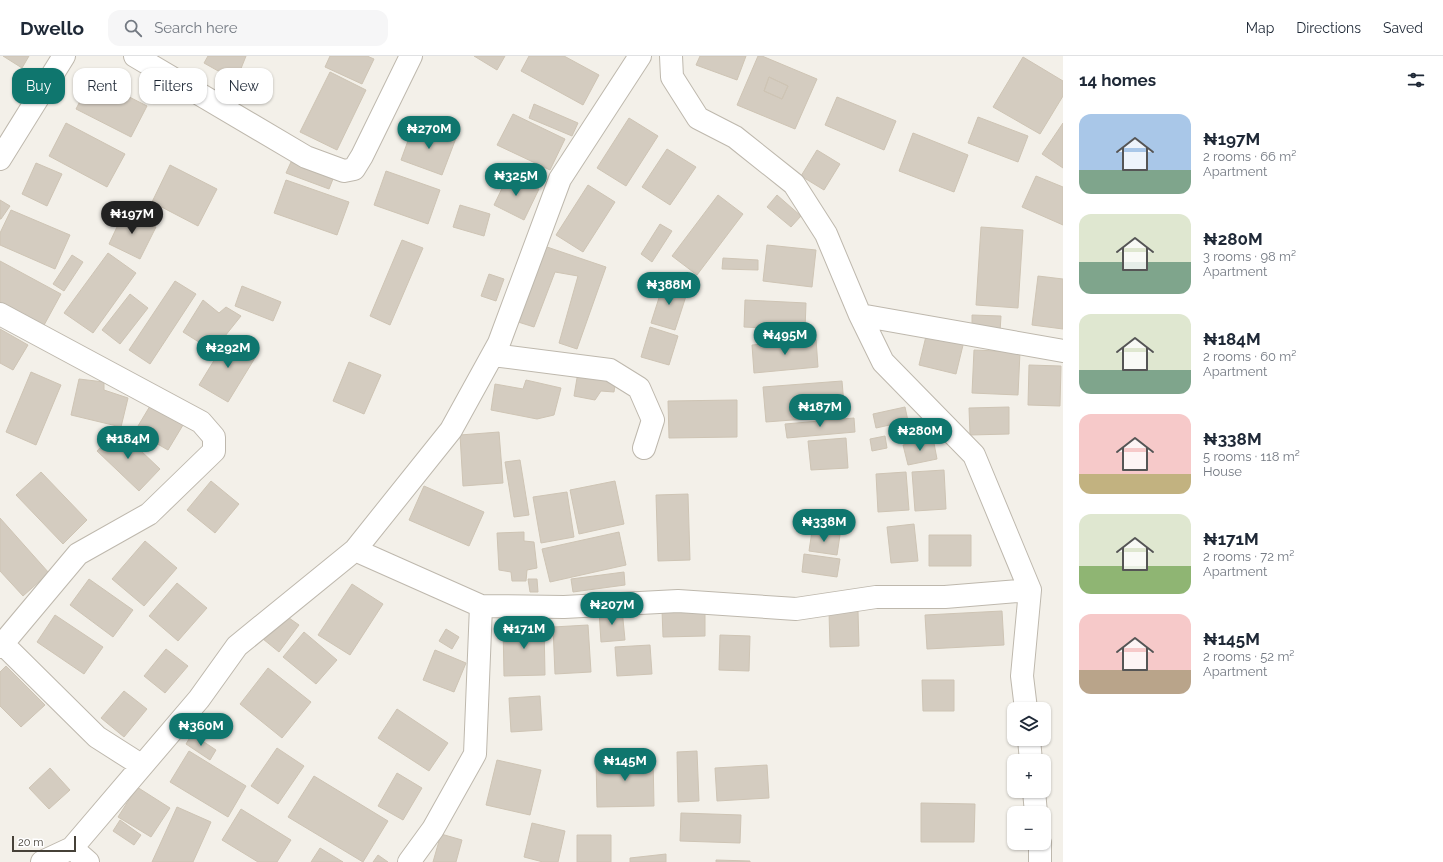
<!DOCTYPE html>
<meta charset="utf-8">
<style>
:root{--surface:#fff;--page:#f6f6f7;--text:#1f2937;--muted:#747a83;--line:#e0e1e3;--accent:#0f766e}
body{margin:0;font-family:Raleway,sans-serif;background:var(--page);color:var(--text);height:100vh;display:flex;flex-direction:column;font-size:15px;white-space:nowrap}
*{box-sizing:border-box;margin:0}
p{font-size:13px;color:var(--muted)}
.icon{flex:none;width:22px;height:22px;fill:none;stroke:currentColor;stroke-width:2;stroke-linecap:round;stroke-linejoin:round}
.map{position:relative;flex:1;overflow:hidden}
.panel{display:flex;flex-direction:column;background:var(--surface);width:380px}
.panel>*{flex:none}
.banner{position:absolute;left:12px;top:12px;width:380px;height:36px;display:flex;gap:8px}
.buttons{position:absolute;left:1007px;top:646px;display:grid;gap:8px}
.buttons a{display:grid;place-items:center;width:44px;height:44px;border-radius:8px;background:var(--surface);box-shadow:0 1px 3px #0004;font-size:20px}
.scale{position:absolute;left:12px;bottom:10px;width:64px;box-sizing:border-box;padding-left:4px;border:2px solid #464138;border-top:0;font-size:11px;line-height:14px;white-space:nowrap;color:#464138;-webkit-text-stroke:3px #fff;paint-order:stroke}
.price{position:absolute;translate:-50% -34px;padding:0 9px;border-radius:14px;background:var(--accent);color:#fff;font-size:13px;line-height:26px;filter:drop-shadow(0 1px 2px #0008)}
.price::after{content:'';position:absolute;left:50%;top:24px;width:12px;height:9px;margin-left:-6px;background:inherit;clip-path:polygon(0 0,100% 0,50% 100%)}
.price.on{background:#222;color:#fff}
ul{padding:0;list-style:none}
li{display:flex;align-items:center;gap:12px;height:100px;padding:0 16px}
li span{display:grid;place-items:center;flex:none;width:112px;height:80px;border-radius:12px;color:#555}
li>.icon{margin-inline-start:auto}
span .icon{width:48px;height:48px;fill:#fffc;stroke-width:1}
li b{font-size:17px}
h2{display:flex;justify-content:space-between;align-items:center;height:48px;padding:0 16px;font-size:17px}
.pill{padding:0 14px;border-radius:12px;background:var(--surface);box-shadow:0 1px 3px #0004;font-size:14px;line-height:36px}
.pill.on{background:var(--accent);color:#fff}
header{display:flex;align-items:center;gap:24px;box-sizing:border-box;height:56px;padding:0 20px;background:var(--surface);border-bottom:1px solid var(--line)}
header strong{font-size:19px}
nav{display:flex;gap:22px;margin-inline-start:auto;font-size:14px}
.search{width:280px;height:36px;background:var(--page);display:flex;align-items:center;gap:10px;box-sizing:border-box;padding:0 14px;border-radius:12px;color:var(--muted);font-size:15px}
main{display:flex;flex:1;min-height:0}
.map>svg:first-child{display:block}
.building{fill:#d4ccc0;stroke:#cec4b4;fill-rule:evenodd}
.lines{fill:none;stroke-linecap:round;stroke-linejoin:round}
.minor-casing{stroke:#beb8ad;stroke-width:24}
.minor{stroke:#fff;stroke-width:22}
</style>
<header>
<strong>Dwello</strong>
<div class="search"><svg class="icon" aria-label="search" viewBox="0 0 24 24"><circle cx="10" cy="10" r="6"/><path d="M15 15l6 6"/></svg>Search here</div>
<nav><a>Map</a><a>Directions</a><a>Saved</a></nav>
</header>
<main>
<div class="map">
<svg width="1063" height="806" viewBox="0 0 1063 806">
<rect width="100%" height="100%" fill="#f3f0e9"/>
<path class="building" d="M3 0H29L22 12Z
M208 0H246L236 25 204 7Z
M330 0H367L374 3 362 28 325 11Z
M474 0H505L497 14Z
M529 0H564L599 19 583 49 521 15Z
M700 0H746L737 24 696 9Z
M758 0H762L817 23 795 73 737 49ZM769 21 788 30 782 43 764 35Z
M1023 1 1063 25V40L1040 78 993 51Z
M330 16 366 34 337 94 300 76Z
M769 21 788 30 782 43 764 35Z
M92 22 147 50 131 81 76 53Z
M837 41 896 65 884 94 825 69Z
M534 48 578 67 572 80 529 62Z
M513 58 565 83 550 114 497 89Z
M978 61 1028 80 1018 106 968 87Z
M629 62 658 80 626 130 597 112Z
M66 67 125 98 107 131 49 100Z
M1063 67V112L1042 98Z
M420 69 456 82 442 119 401 104 409 82Z
M913 77 968 99 954 136 899 115Z
M667 93 696 111 670 149 642 131Z
M817 94 840 108 824 134 801 120Z
M291 106 333 123 329 133 286 117Z
M36 107 62 118 47 150 22 138Z
M170 109 217 133 198 170 152 146Z
M386 115 440 134 428 168 374 149Z
M509 118 539 133 524 164 494 149Z
M1036 120 1063 131V169L1022 151Z
M286 124 349 146 337 179 274 157Z
M588 129 615 146 583 196 556 179Z
M718 139 743 158 697 219 672 200Z
M777 139 801 160 791 171 767 151Z
M0 144 10 150 1 163H0Z
M460 149 490 158 484 180 453 171Z
M11 154 70 179 55 213 0 189V177Z
M124 156 156 171 140 203 109 188Z
M660 168 672 175 652 206 641 198Z
M981 171 1023 174 1018 252 976 249Z
M402 184 423 192 390 269 370 260Z
M767 189 816 194 812 231 763 225Z
M544 190 606 211 577 293 559 287 578 220 555 216 534 271 515 265Z
M108 197 136 217 93 277 64 257Z
M72 199 83 206 64 235 53 228Z
M723 202 758 204V214L722 213Z
M0 205 61 238 43 271 0 247Z
M489 218 504 223 496 245 481 240Z
M1038 220 1063 223V273L1032 269Z
M175 225 196 238 150 308 129 294Z
M664 226 688 234 675 274 651 267Z
M242 230 281 246 273 265 235 250Z
M130 238 148 252 120 288 102 274Z
M203 244 219 257 226 251 241 260 213 295 183 276Z
M745 244 806 247 805 274 744 271Z
M972 259 1001 260 1000 276 972 275Z
M650 271 678 280 669 309 641 301Z
M0 273 28 289 13 314 0 307Z
M927 276 964 285 956 318 919 309Z
M229 280 258 297 228 346 199 329Z
M816 283 818 311 754 317 752 289Z
M974 294 1020 296 1018 339 972 337Z
M349 306 381 319 364 358 333 345Z
M1029 309 1061 310 1060 350 1028 349Z
M31 316 61 329 36 389 6 376Z
M578 316 616 323 614 336 601 335 595 344 574 340Z
M79 323 104 326V334L128 342 121 371 71 359Z
M526 324 561 332 554 359 537 363 491 354 495 328 523 333Z
M842 325 845 360 766 366 763 331Z
M737 344V381L669 382 668 345Z
M153 345 186 364 168 394 135 375Z
M905 351 908 365 876 372 873 358Z
M1009 351V378L970 379 969 352Z
M854 362 855 376 787 382 785 368Z
M118 373 160 413 139 435 97 395Z
M499 376 503 427 463 430 460 379Z
M885 380 887 392 872 395 870 383Z
M846 382 848 412 811 414 808 385Z
M933 382 937 403 908 409 903 389Z
M520 404 529 459 514 461 505 406Z
M944 414 946 453 915 455 912 416Z
M41 416 87 464 63 488 16 439Z
M906 416 909 454 878 456 876 418Z
M211 425 239 448 215 477 187 454Z
M615 425 624 468 579 478 570 434Z
M424 430 484 456 469 490 409 464Z
M567 436 574 481 541 487 533 441Z
M688 438 690 504 658 505 656 439Z
M0 462 49 517 23 540 0 515Z
M914 468 918 505 891 507 887 471Z
M812 475 840 479 837 499 809 495Z
M524 476V485L534 486 537 512 527 514 526 525H512L511 516 499 514 497 477Z
M619 476 626 509 550 526 542 493Z
M929 479H971V510H929Z
M145 485 177 512 144 550 112 523Z
M804 498 840 503 837 521 802 516Z
M624 516 625 529 573 536 571 523Z
M89 523 133 554 113 581 70 549Z
M528 523H537L538 536H530Z
M177 527 207 552 178 585 149 560Z
M352 528 383 548 350 599 318 579Z
M622 553 625 584 601 586 599 555Z
M705 553V580L663 581 662 554Z
M858 555 859 590 830 591 829 556Z
M1002 555 1004 589 927 593 925 559Z
M282 557 299 569 279 596 263 583Z
M55 559 103 591 84 618 37 586Z
M544 568 545 619 504 620 503 569Z
M588 569 591 616 555 618 553 571Z
M446 573 459 581 452 593 439 585Z
M304 576 337 604 316 628 283 601Z
M720 579 750 580 749 615 719 614Z
M650 589 652 618 617 620 615 591Z
M166 593 188 610 165 637 144 620Z
M435 594 466 607 454 636 423 624Z
M6 610 45 649 21 671 0 650V616Z
M268 612 311 646 282 682 240 648Z
M922 624H954V655H923Z
M124 635 147 653 124 681 101 662Z
M540 640 542 674 511 676 509 642Z
M397 653 448 687 429 715 378 682Z
M192 678 216 694 210 704 186 688Z
M277 692 304 710 278 748 251 730Z
M189 695 246 730 228 761 170 726Z
M697 695 699 745 678 746 677 696Z
M653 700 654 750 597 751 596 702Z
M497 704 541 714 530 759 486 749Z
M767 709 769 742 717 745 715 712Z
M50 712 70 734 49 753 29 732Z
M397 717 422 732 403 764 378 750Z
M314 720 388 765 363 806 288 761Z
M137 731 170 752 151 781 118 761Z
M921 747 975 748 974 786H921Z
M177 751 211 766 193 806H152Z
M241 753 291 784 277 806H258L222 784Z
M681 757 741 759 740 787 680 785Z
M120 764 141 779 134 789 113 775Z
M532 767 565 775 558 806H543L524 801Z
M441 778 462 784 456 806H433Z
M577 779H611V806H577Z
M320 792 343 806H311Z
M666 798V806H630V802Z
M378 799 388 806H373Z
M716 804 750 805V806H716Z"/>
<g class="lines">
<defs>
<path id="minor" d="M135 0 306 101 344 115 354 113 362 100 411 0
M671 0 672 21 698 62 735 81 794 128 826 178 860 259 883 306 974 399 1030 534 1022 620 1026 653
M0 103 64 0
M0 258 201 366 214 381V395L149 458 78 498 0 591
M860 259 1063 295
M493 299 610 314 639 332 653 364 644 392
M355 494 481 550 564 551 678 545 796 553 876 541H945L1030 534
M4 589 97 681 141 709
M1029 683 1031 705
M1034 735 1036 757
M1040 787V806
M72 792 88 806
M42 806 72 792 199 643 237 590 355 494 451 374 499 287 560 123 640 0
M409 806 433 773 475 698 481 550"/>
</defs>
<use href="#minor" class="minor-casing"/>
<use href="#minor" class="minor"/>
</g>
</svg>
<div class="buttons">
<a><svg class="icon" aria-label="layers" viewBox="0 0 24 24"><path d="M12 4l9 5-9 5-9-5zM3 14l9 5 9-5"/></svg></a>
<a>+</a>
<a>−</a>
</div>
<div class="scale">20 m</div>
<b class="price" style="left:429px;top:94px">₦270M</b>
<b class="price" style="left:516px;top:141px">₦325M</b>
<b class="price on" style="left:132px;top:179px">₦197M</b>
<b class="price" style="left:669px;top:250px">₦388M</b>
<b class="price" style="left:785px;top:300px">₦495M</b>
<b class="price" style="left:228px;top:313px">₦292M</b>
<b class="price" style="left:820px;top:372px">₦187M</b>
<b class="price" style="left:920px;top:396px">₦280M</b>
<b class="price" style="left:128px;top:404px">₦184M</b>
<b class="price" style="left:824px;top:487px">₦338M</b>
<b class="price" style="left:612px;top:570px">₦207M</b>
<b class="price" style="left:524px;top:594px">₦171M</b>
<b class="price" style="left:201px;top:691px">₦360M</b>
<b class="price" style="left:625px;top:726px">₦145M</b>
<div class="banner">
<a class="pill on">Buy</a>
<a class="pill">Rent</a>
<a class="pill">Filters</a>
<a class="pill">New</a>
</div>
</div>
<section class="panel">
<h2>14 homes<svg class="icon" aria-label="filters" viewBox="0 0 24 24"><path d="M4 7h16M4 17h16"/><circle cx="9" cy="7" r="2"/><circle cx="15" cy="17" r="2"/></svg></h2>
<ul>
<li><span style="background:linear-gradient(#a9c7e8 70%,#7fa58c 0)"><svg class="icon" aria-label="home" viewBox="0 0 24 24"><path d="M3 11l9-7 9 7M6 9v11h12V9"/></svg></span><div><b>₦197M</b><p>2 rooms · 66 m²</p><p>Apartment</p></div></li>
<li><span style="background:linear-gradient(#dfe7d0 60%,#7fa58c 0)"><svg class="icon" aria-label="home" viewBox="0 0 24 24"><path d="M3 11l9-7 9 7M6 9v11h12V9"/></svg></span><div><b>₦280M</b><p>3 rooms · 98 m²</p><p>Apartment</p></div></li>
<li><span style="background:linear-gradient(#dfe7d0 70%,#7fa58c 0)"><svg class="icon" aria-label="home" viewBox="0 0 24 24"><path d="M3 11l9-7 9 7M6 9v11h12V9"/></svg></span><div><b>₦184M</b><p>2 rooms · 60 m²</p><p>Apartment</p></div></li>
<li><span style="background:linear-gradient(#f6c9c9 75%,#c2b280 0)"><svg class="icon" aria-label="home" viewBox="0 0 24 24"><path d="M3 11l9-7 9 7M6 9v11h12V9"/></svg></span><div><b>₦338M</b><p>5 rooms · 118 m²</p><p>House</p></div></li>
<li><span style="background:linear-gradient(#dfe7d0 65%,#8fb573 0)"><svg class="icon" aria-label="home" viewBox="0 0 24 24"><path d="M3 11l9-7 9 7M6 9v11h12V9"/></svg></span><div><b>₦171M</b><p>2 rooms · 72 m²</p><p>Apartment</p></div></li>
<li><span style="background:linear-gradient(#f6c9c9 70%,#b9a48a 0)"><svg class="icon" aria-label="home" viewBox="0 0 24 24"><path d="M3 11l9-7 9 7M6 9v11h12V9"/></svg></span><div><b>₦145M</b><p>2 rooms · 52 m²</p><p>Apartment</p></div></li>
</ul>
</section>
</main>
